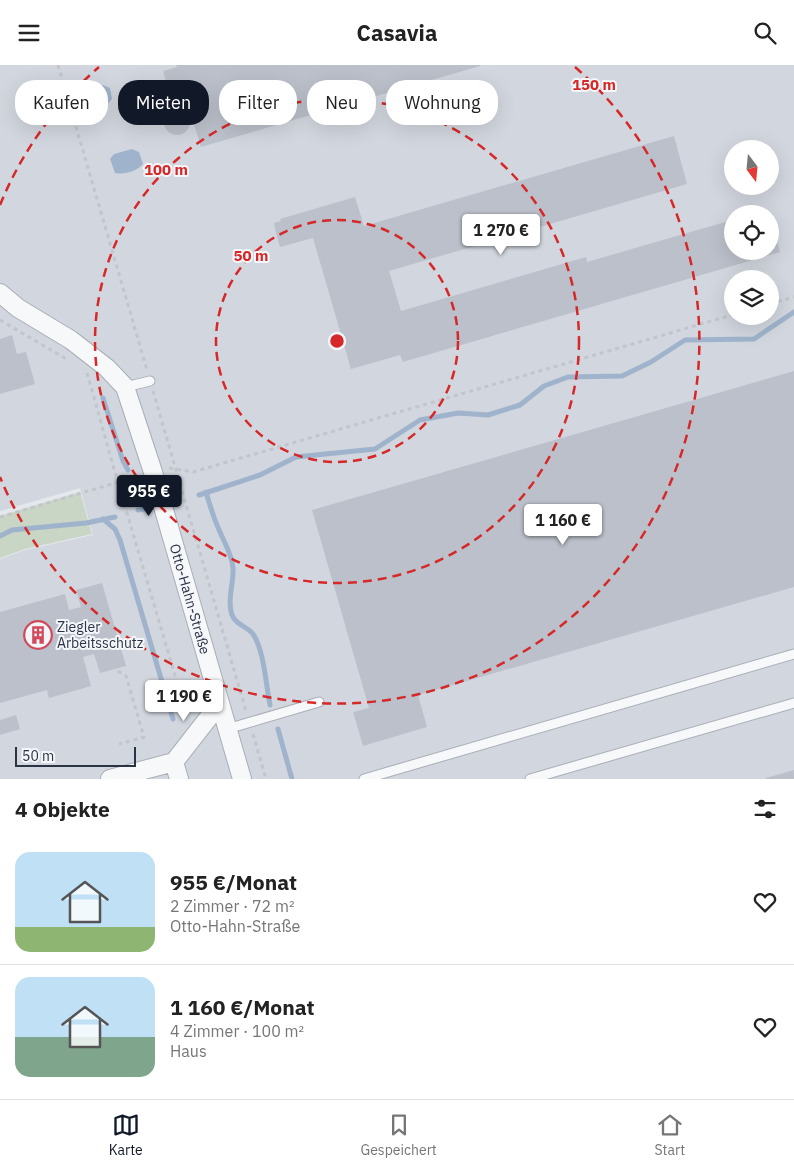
<!DOCTYPE html>
<html lang="de">
<meta charset="utf-8">
<style>
:root{--surface:#fff;--page:#f6f6f6;--text:#222;--muted:#767676;--line:#e0e0e0;--accent:#111827}
body{margin:0;font-family:"IBM Plex Sans",sans-serif;background:var(--page);color:var(--text);height:100vh;display:flex;flex-direction:column;font-size:19px;white-space:nowrap}
*{box-sizing:border-box;margin:0}
p{font-size:16px;color:var(--muted)}
.icon{flex:none;width:28px;height:28px;fill:none;stroke:currentColor;stroke-width:2;stroke-linecap:round;stroke-linejoin:round}
.map{position:relative;height:714px;overflow:hidden}
.details{display:flex;flex-direction:column;background:var(--surface);flex:1}
.details>*{flex:none}
.top-card{position:absolute;left:15px;top:15px;width:500px;height:45px;display:flex;gap:10px}
.needle{width:32px;rotate:164deg}
.tools{position:absolute;left:724px;top:75px;display:grid;gap:10px}
.tools a{display:grid;place-items:center;width:55px;height:55px;border-radius:50%;background:var(--surface);box-shadow:0 5px 20px #0002;font-size:25px}
.scale{position:absolute;left:15px;bottom:12px;width:121px;box-sizing:border-box;padding-left:5px;border:2px solid #2b3445;border-top:0;font-size:14px;line-height:18px;white-space:nowrap;color:#2b3445;-webkit-text-stroke:4px #f4f6f9;paint-order:stroke}
.price{position:absolute;translate:-50% -42px;padding:0 11px;border-radius:5px;background:#fff;color:#222;font-size:16px;line-height:32px;filter:drop-shadow(0 1px 2px #0008)}
.price::after{content:'';position:absolute;left:50%;top:30px;width:15px;height:11px;margin-left:-8px;background:inherit;clip-path:polygon(0 0,100% 0,50% 100%)}
.price.selected{background:var(--accent);color:#fff}
ul{padding:0;list-style:none}
li{display:flex;align-items:center;gap:15px;height:125px;padding:0 15px}
li+li{border-top:1px solid var(--line)}
li span{display:grid;place-items:center;flex:none;width:140px;height:100px;border-radius:15px;color:#555}
li>.icon{margin-inline-start:auto}
span .icon{width:60px;height:60px;fill:#fffc;stroke-width:1}
li b{font-size:21px}
h2{display:flex;justify-content:space-between;align-items:center;height:60px;padding:0 15px;font-size:21px}
.pill{padding:0 18px;border-radius:20px;background:var(--surface);box-shadow:0 5px 20px #0002;font-size:18px;line-height:45px}
.pill.selected{background:var(--accent);color:#fff}
header{display:flex;justify-content:space-between;align-items:center;height:65px;padding:0 15px;background:var(--surface);font-size:22px;font-weight:700}
.menu{display:flex;justify-content:space-around;align-items:center;height:70px;border-top:1px solid var(--line);background:var(--surface);font-size:14px;color:var(--muted)}
.menu a{display:grid;justify-items:center;gap:2px}
.menu .selected{color:var(--accent)}
.map>svg:first-child{display:block}
.built{fill:#d2d6de;fill-rule:evenodd}
.green{fill:#c9d6c5}
.water{fill:#9fb4cc}
.lines{fill:none;stroke-linecap:round;stroke-linejoin:round}
.stream{stroke:#9fb4cc;stroke-width:5}
.building{fill:#bbc0ca}
.service-casing{stroke:#a9aeb7;stroke-width:11}
.minor-casing{stroke:#a9aeb7;stroke-width:20}
.path{stroke:#c2c5cb;stroke-width:3;stroke-dasharray:4 4;stroke-linecap:butt}
.service{stroke:#f7f8fa;stroke-width:9}
.minor{stroke:#f7f8fa;stroke-width:18}
.ring{fill:none;stroke:#d62828;stroke-width:2.5;stroke-dasharray:9 6}
.labels{text-anchor:middle;dominant-baseline:central;stroke-width:4;stroke-linejoin:round;paint-order:stroke}
.street-label{font-size:14px;fill:#2b3445;stroke:#f4f6f9}
.poi-label{font-size:14px;fill:#2b3445;stroke:#f4f6f9;text-anchor:start}
.centre{fill:#d62828;stroke:#f4f6f9;stroke-width:2.5}
.ring-label{font-size:15px;text-anchor:middle;font-weight:bold;fill:#d62828;stroke:#f4f6f9;stroke-width:4;stroke-linejoin:round;paint-order:stroke}
</style>
<header><svg class="icon" aria-label="menu" viewBox="0 0 24 24"><path d="M4 6h16M4 12h16M4 18h16"/></svg>Casavia<svg class="icon" aria-label="search" viewBox="0 0 24 24"><circle cx="10" cy="10" r="6"/><path d="M15 15l6 6"/></svg></header>
<div class="map">
<svg width="794" height="714" viewBox="0 0 794 714">
<rect width="100%" height="100%" fill="#e4e7ec"/>
<path class="built" d="M0 0H794V714H0V494L25 485 93 470 80 423 0 446ZM732 84H770V121H732ZM732 149H770V186H732ZM732 214H770V251H732Z"/>
<path class="green" d="M80 427 92 469 25 484 0 493V451Z"/>
<path class="water" d="M103 20 110 23 112 34 105 42 94 44 88 39 86 29 93 23Z
M132 84 139 87 143 99C137 106 125 110 115 108L110 94 114 89Z"/>
<g class="lines">
<path class="stream" d="M103 333 123 396 128 405
M132 418 144 444
M206 427C210 441 214 454 220 467 225 479 232 490 233 503 234 518 226 538 233 552 238 561 248 562 253 569 264 585 266 620 270 640
M199 430 260 410 296 392 375 384 420 355 458 348 488 350 520 340 544 321 568 312 622 311 651 297 685 275 754 274 794 247
M138 445 153 442
M103 454 115 464 120 475 173 654
M0 471 12 465 86 458 115 452
M278 664 292 714"/>
</g>
<path class="building" d="M176 0H480V1L201 82 187 37 173 41 163 6 177 2Z
M164 57a13 13 0 1 1 26 0a13 13 0 1 1-26 0Z
M674 71 687 119 389 206 401 246 586 192 587 197 732 155V186H770L771 153 780 187 403 297 400 290 351 304 313 173 280 182 276 168 274 158 281 156 280 154 355 132 364 161Z
M12 270 17 289 26 287 35 319 0 329V274Z
M794 306V522L418 630 427 662 363 681 353 647 369 643 312 445Z
M102 518 126 601 100 608 94 589 83 592 91 621 49 633 47 625 0 638V547L65 529 69 545 81 542 76 525Z
M16 650 20 664 0 670V655Z
M794 705V714H766V713Z"/>
<g class="lines">
<defs>
<path id="service" d="M125 322 150 316
M227 664 319 637
M364 714 794 589
M530 714 794 638"/>
<path id="minor" d="M0 228 18 243 71 275 107 303 125 322 153 407 242 714
M174 697 220 638
M174 697 179 714
M110 714 174 697"/>
</defs>
<use href="#service" class="service-casing"/>
<use href="#minor" class="minor-casing"/>
<path class="path" d="M58 0 147 305
M770 239 794 232
M0 255 68 295
M87 308 118 418 188 654
M153 326 246 646
M169 403 193 407 732 250
M0 452 139 411
M118 606 126 611 144 672 119 679
M253 669 266 714"/>
<use href="#service" class="service"/>
<use href="#minor" class="minor"/>
</g>
<g class="ring">
<circle cx="337" cy="276" r="121"/>
<circle cx="337" cy="276" r="242"/>
<path d="M0 140A363 363 0 0 1 99 2M575 2A363 363 0 1 1 0 412"/>
</g>
<defs>
<symbol id="building-ring" viewBox="-11 -11 22 22"><circle r="9.5" fill="#f4f6f9" stroke="#d1495b" stroke-width="1.5"/><path d="M-4-6H4V6H1V3H-1V6H-4ZM-2.5-4.3h1.7v1.8h-1.7ZM.8-4.3h1.7v1.8H.8ZM-2.5-1h1.7V.8h-1.7ZM.8-1h1.7V.8H.8Z" fill="#d1495b"/></symbol>
</defs>
<g fill-rule="evenodd">
<use href="#building-ring" x="22" y="554" width="32" height="32"/>
</g>
<g class="labels">
<g class="street-label">
<text transform="translate(190 534) rotate(74)">Otto-Hahn-Straße</text>
</g>
<g class="poi-label">
<text x="57" y="562">Ziegler<tspan x="57" dy="16">Arbeitsschutz</tspan></text>
</g>
</g>
<circle cx="337" cy="276" r="8" class="centre"/>
<g class="ring-label">
<text x="594" y="25">150 m</text>
<text x="166" y="110">100 m</text>
<text x="251" y="196">50 m</text>
</g>
</svg>
<div class="tools">
<a><svg class="needle" viewBox="-14 -14 28 28"><path d="M0-13l5 13h-10z" fill="#e53935"/><path d="M0 13l5-13h-10z" fill="#767676"/></svg></a>
<a><svg class="icon" aria-label="locate" viewBox="0 0 24 24"><circle cx="12" cy="12" r="6"/><path d="M12 2v4M12 18v4M2 12h4M18 12h4"/></svg></a>
<a><svg class="icon" aria-label="layers" viewBox="0 0 24 24"><path d="M12 4l9 5-9 5-9-5zM3 14l9 5 9-5"/></svg></a>
</div>
<div class="scale">50 m</div>
<b class="price" style="left:501px;top:191px">1 270 €</b>
<b class="price selected" style="left:149px;top:452px">955 €</b>
<b class="price" style="left:563px;top:481px">1 160 €</b>
<b class="price" style="left:184px;top:657px">1 190 €</b>
<div class="top-card">
<a class="pill">Kaufen</a>
<a class="pill selected">Mieten</a>
<a class="pill">Filter</a>
<a class="pill">Neu</a>
<a class="pill">Wohnung</a>
</div>
</div>
<section class="details">
<h2>4 Objekte<svg class="icon" aria-label="filters" viewBox="0 0 24 24"><path d="M4 7h16M4 17h16"/><circle cx="9" cy="7" r="2"/><circle cx="15" cy="17" r="2"/></svg></h2>
<ul>
<li><span style="background:linear-gradient(#bfe0f5 75%,#8fb573 0)"><svg class="icon" aria-label="home" viewBox="0 0 24 24"><path d="M3 11l9-7 9 7M6 9v11h12V9"/></svg></span><div><b>955 €/Monat</b><p>2 Zimmer · 72 m²</p><p>Otto-Hahn-Straße</p></div><svg class="icon" aria-label="heart" viewBox="0 0 24 24"><path d="M12 20l-8-8c-3-5 5-10 8-4 3-6 11-1 8 4z"/></svg></li>
<li><span style="background:linear-gradient(#bfe0f5 60%,#7fa58c 0)"><svg class="icon" aria-label="home" viewBox="0 0 24 24"><path d="M3 11l9-7 9 7M6 9v11h12V9"/></svg></span><div><b>1 160 €/Monat</b><p>4 Zimmer · 100 m²</p><p>Haus</p></div><svg class="icon" aria-label="heart" viewBox="0 0 24 24"><path d="M12 20l-8-8c-3-5 5-10 8-4 3-6 11-1 8 4z"/></svg></li>
</ul>
</section>
<nav class="menu">
<a class="selected"><svg class="icon" aria-label="map" viewBox="0 0 24 24"><path d="M3 6l6-2 6 2 6-2v14l-6 2-6-2-6 2zM9 4v14M15 6v14"/></svg>Karte</a>
<a><svg class="icon" aria-label="saved" viewBox="0 0 24 24"><path d="M7 4h10v16l-5-4-5 4z"/></svg>Gespeichert</a>
<a><svg class="icon" aria-label="home" viewBox="0 0 24 24"><path d="M3 11l9-7 9 7M6 9v11h12V9"/></svg>Start</a>
</nav>
